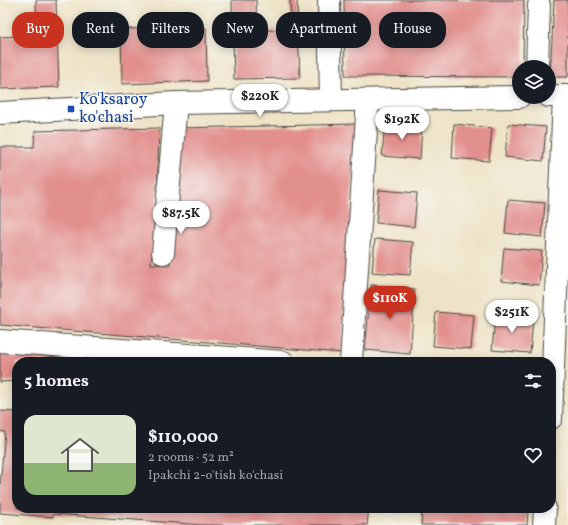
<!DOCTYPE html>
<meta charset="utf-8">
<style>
:root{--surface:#171b24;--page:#242831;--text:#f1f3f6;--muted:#9ea1a6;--line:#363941;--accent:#c8321e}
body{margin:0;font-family:Vollkorn,serif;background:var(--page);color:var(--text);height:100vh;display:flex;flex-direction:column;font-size:15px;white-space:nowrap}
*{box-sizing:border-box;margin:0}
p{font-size:13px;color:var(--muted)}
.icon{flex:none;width:22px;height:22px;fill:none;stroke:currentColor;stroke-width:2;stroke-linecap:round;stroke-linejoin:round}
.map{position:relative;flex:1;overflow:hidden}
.details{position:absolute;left:12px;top:357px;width:544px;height:156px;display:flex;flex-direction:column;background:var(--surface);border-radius:16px;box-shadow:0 2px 10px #0003}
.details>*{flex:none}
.guide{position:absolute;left:12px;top:12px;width:544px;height:36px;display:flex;gap:8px}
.tools{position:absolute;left:512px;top:60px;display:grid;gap:8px}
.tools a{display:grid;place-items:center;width:44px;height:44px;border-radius:50%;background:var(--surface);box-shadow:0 2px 10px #0003;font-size:20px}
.price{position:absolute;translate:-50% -34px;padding:0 9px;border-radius:14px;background:#fff;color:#222;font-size:13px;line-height:26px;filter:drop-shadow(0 1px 2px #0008)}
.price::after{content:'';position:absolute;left:50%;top:24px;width:12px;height:9px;margin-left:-6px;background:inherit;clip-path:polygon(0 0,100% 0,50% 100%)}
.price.active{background:var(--accent);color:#fff}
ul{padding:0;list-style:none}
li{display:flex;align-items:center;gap:12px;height:100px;padding:0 12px}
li+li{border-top:1px solid var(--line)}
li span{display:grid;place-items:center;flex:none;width:112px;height:80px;border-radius:12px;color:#555}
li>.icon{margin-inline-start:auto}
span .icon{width:48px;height:48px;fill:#fffc;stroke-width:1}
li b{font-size:17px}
h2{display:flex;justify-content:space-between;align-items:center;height:48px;padding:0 12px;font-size:17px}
.chip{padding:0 14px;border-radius:16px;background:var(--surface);box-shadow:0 2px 10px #0003;font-size:14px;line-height:36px}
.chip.active{background:var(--accent);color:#fff}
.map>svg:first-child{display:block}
.building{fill:#e2908e}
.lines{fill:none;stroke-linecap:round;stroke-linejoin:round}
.minor-casing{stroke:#484742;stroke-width:24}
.major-casing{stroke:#484742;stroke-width:24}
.minor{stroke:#fff;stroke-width:22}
.major{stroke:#fff;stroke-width:22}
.transit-dot{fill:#1a4fb4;stroke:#f6f6f2;stroke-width:1.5}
.labels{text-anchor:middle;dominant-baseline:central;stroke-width:3;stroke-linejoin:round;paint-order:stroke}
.transit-label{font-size:16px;fill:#164399;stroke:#f6f6f2;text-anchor:start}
</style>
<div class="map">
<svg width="568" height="525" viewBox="0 0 568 525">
<rect width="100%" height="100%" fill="#f6f6f2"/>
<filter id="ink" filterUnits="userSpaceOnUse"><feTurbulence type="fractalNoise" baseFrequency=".025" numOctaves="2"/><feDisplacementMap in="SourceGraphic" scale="8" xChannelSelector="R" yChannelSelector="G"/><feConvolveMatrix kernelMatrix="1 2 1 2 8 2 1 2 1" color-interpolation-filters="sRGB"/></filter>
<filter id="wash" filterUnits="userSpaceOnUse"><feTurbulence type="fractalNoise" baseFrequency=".012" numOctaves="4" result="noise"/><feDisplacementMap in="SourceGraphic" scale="16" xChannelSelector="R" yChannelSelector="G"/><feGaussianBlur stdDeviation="0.9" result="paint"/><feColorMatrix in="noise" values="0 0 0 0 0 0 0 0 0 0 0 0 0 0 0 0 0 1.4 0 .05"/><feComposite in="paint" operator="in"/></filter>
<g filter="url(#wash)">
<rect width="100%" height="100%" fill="#eee3c6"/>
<g id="blocks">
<path class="building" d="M36 0H56L59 87 0 89V37L37 35Z
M232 0H256L257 31 291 29 290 0H297L300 78 234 79Z
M344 0H524L523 67H519V77L345 76Z
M554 0H568V77H550Z
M206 28 207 81 122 84 121 29Z
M385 122 422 125 420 159 382 156Z
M356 124 342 353 0 325V147H34L35 131 159 128 157 204 151 264 170 265 180 128Z
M454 124 492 128 489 161 452 158Z
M508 124 546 127 543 161 505 157Z
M379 190 417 193 414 227 376 223Z
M508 200 545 203 542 237 505 233Z
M375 239 413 242 410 275 372 272Z
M504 248 542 251 539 285 501 281Z
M371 285 415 289 410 354 365 350Z
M436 312 474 315 471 349 433 346Z
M495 316 533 319 530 353 492 350Z
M0 348 139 362H17V381L0 382Z
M0 411 17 412V508H369L367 525H203L54 514 53 517 0 513V486L5 432 0 431Z
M422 508H477L528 512 527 525H421Z"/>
</g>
</g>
<g filter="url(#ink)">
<use href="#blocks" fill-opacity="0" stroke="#484742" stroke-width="1"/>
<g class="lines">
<defs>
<path id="minor" d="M329 0 331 100
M537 67 539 5
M163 253 176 103
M0 341 283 362
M351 362 368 100
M551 418 564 96
M544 525 545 508"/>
<path id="major" d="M549 96H568
M0 113 176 103 519 97"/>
</defs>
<use href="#minor" class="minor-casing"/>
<use href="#major" class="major-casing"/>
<use href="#minor" class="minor"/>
<use href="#major" class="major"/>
</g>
</g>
<rect class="transit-dot" x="67" y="105" width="8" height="8" rx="2"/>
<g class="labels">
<g class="transit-label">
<text x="79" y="100">Ko'ksaroy<tspan x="79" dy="18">ko'chasi</tspan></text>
</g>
</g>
</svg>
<div class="tools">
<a><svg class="icon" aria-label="layers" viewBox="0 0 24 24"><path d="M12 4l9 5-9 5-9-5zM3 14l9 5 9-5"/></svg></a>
</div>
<b class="price" style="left:260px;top:118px">$220K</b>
<b class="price" style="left:402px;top:141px">$192K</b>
<b class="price" style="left:181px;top:235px">$87.5K</b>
<b class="price active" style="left:390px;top:320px">$110K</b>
<b class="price" style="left:512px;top:334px">$251K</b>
<div class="guide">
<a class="chip active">Buy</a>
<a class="chip">Rent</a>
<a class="chip">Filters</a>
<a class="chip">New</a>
<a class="chip">Apartment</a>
<a class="chip">House</a>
</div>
<section class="details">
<h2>5 homes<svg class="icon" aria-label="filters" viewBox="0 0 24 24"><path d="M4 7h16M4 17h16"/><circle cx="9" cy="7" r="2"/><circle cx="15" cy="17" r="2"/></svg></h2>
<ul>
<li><span style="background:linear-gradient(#dfe7d0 60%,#8fb573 0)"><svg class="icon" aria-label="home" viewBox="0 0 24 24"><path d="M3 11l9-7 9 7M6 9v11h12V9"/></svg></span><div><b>$110,000</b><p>2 rooms · 52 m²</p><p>Ipakchi 2-o'tish ko'chasi</p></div><svg class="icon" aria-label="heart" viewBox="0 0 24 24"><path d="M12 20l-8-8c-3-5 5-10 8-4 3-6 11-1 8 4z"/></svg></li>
</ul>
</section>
</div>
